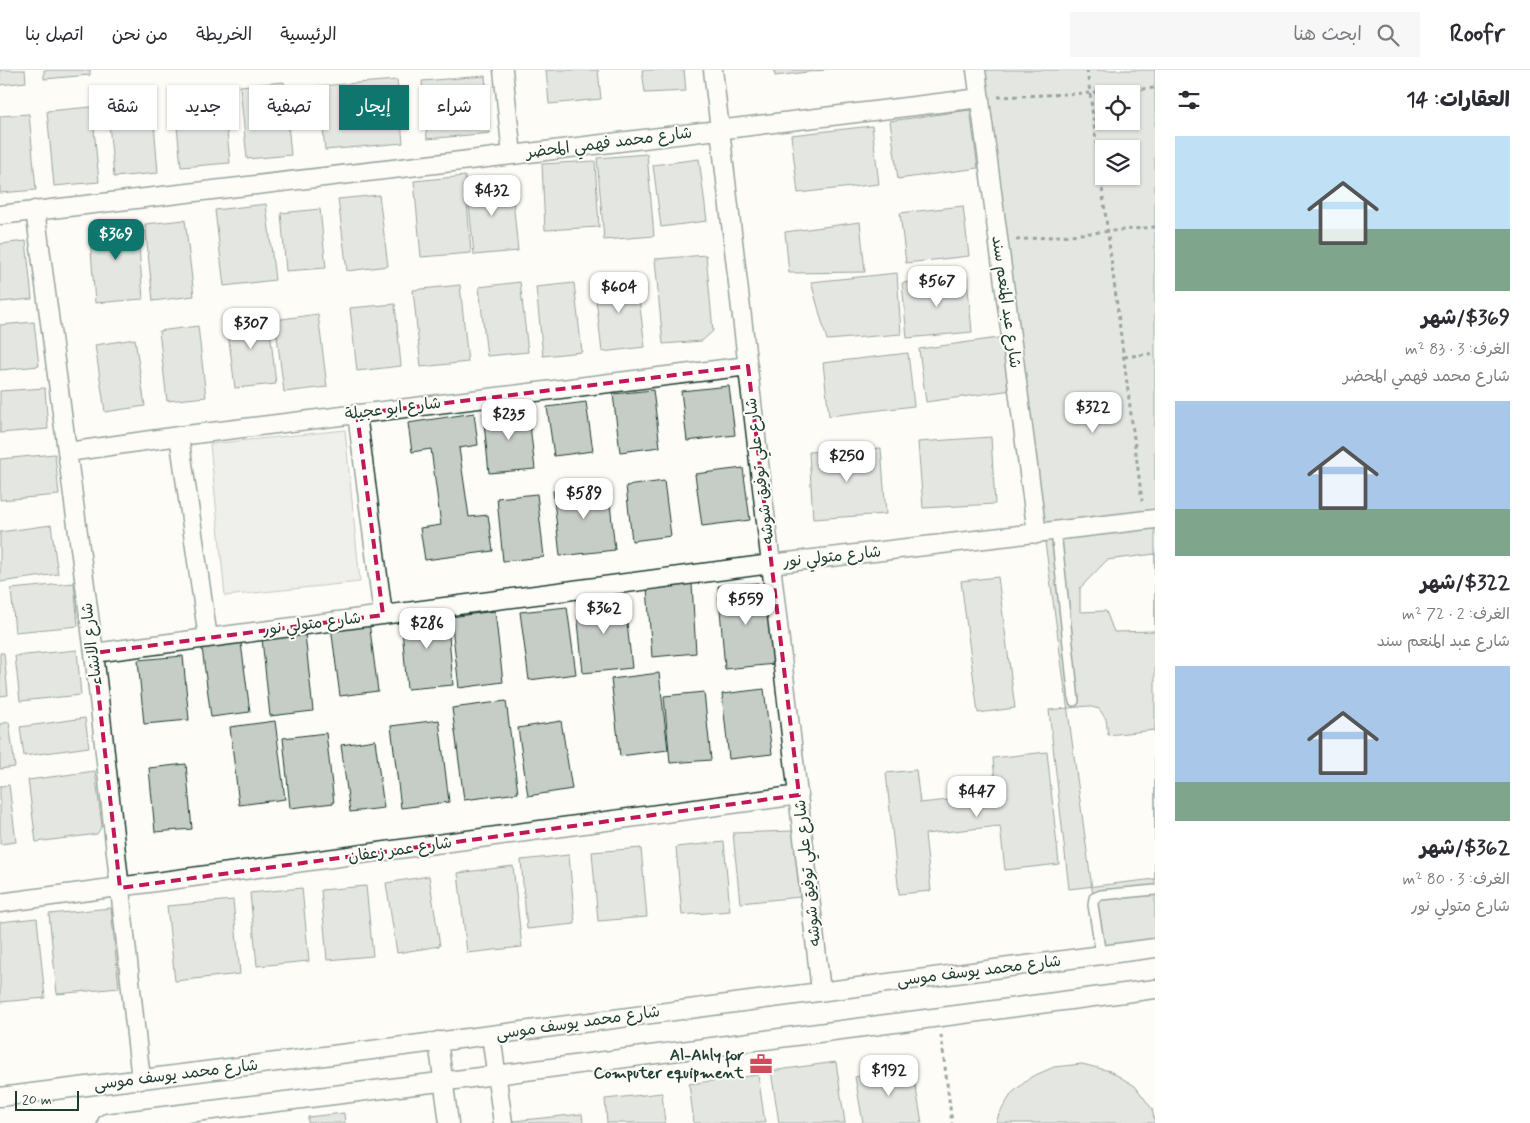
<!DOCTYPE html>
<html lang="ar">
<meta charset="utf-8">
<style>
:root{--surface:#fff;--page:#f7f7f7;--text:#2b2b33;--muted:#7c7c81;--line:#e1e1e2;--accent:#0f766e}
body{margin:0;font-family:Mynerve,"Playpen Sans Arabic",sans-serif;background:var(--page);color:var(--text);direction:rtl;height:100vh;display:flex;flex-direction:column;font-size:19px;white-space:nowrap}
*{box-sizing:border-box;margin:0}
p{font-size:16px;color:var(--muted)}
.icon{flex:none;width:28px;height:28px;fill:none;stroke:currentColor;stroke-width:2;stroke-linecap:round;stroke-linejoin:round}
.map{position:relative;flex:1;overflow:hidden;direction:ltr}
.sheet{display:flex;flex-direction:column;background:var(--surface);width:375px}
.sheet>*{flex:none}
.hud{position:absolute;left:15px;top:15px;width:475px;height:45px;direction:rtl;display:flex;gap:10px}
.tools{position:absolute;left:1095px;top:15px;display:grid;gap:10px}
.tools a{display:grid;place-items:center;width:45px;height:45px;border-radius:0px;background:var(--surface);box-shadow:0 1px 4px #0004;font-size:25px}
.scale{position:absolute;left:15px;bottom:12px;width:64px;box-sizing:border-box;padding-left:5px;border:2px solid #1f3d34;border-top:0;font-size:14px;line-height:18px;white-space:nowrap;color:#1f3d34;-webkit-text-stroke:4px #fdfcf7;paint-order:stroke}
.price{position:absolute;translate:-50% -42px;padding:0 11px;border-radius:10px;background:#fff;color:#222;font-size:16px;line-height:32px;filter:drop-shadow(0 1px 2px #0008)}
.price::after{content:'';position:absolute;left:50%;top:30px;width:15px;height:11px;margin-left:-8px;background:inherit;clip-path:polygon(0 0,100% 0,50% 100%)}
.price.active{background:var(--accent);color:#fff}
ul{padding:0;list-style:none}
li{display:grid;align-content:center;gap:10px;height:265px;padding:0 20px}
li span{display:grid;place-items:center;height:155px;border-radius:0px;color:#555}
li>.icon{margin-inline-start:auto}
span .icon{width:90px;height:90px;fill:#fffc;stroke-width:1}
li b{font-size:21px}
h2{display:flex;justify-content:space-between;align-items:center;height:60px;padding:0 20px;font-size:21px}
.chip{padding:0 18px;border-radius:0px;background:var(--surface);box-shadow:0 1px 4px #0004;font-size:18px;line-height:45px}
.chip.active{background:var(--accent);color:#fff}
header{display:flex;align-items:center;gap:30px;box-sizing:border-box;height:70px;padding:0 25px;background:var(--surface);border-bottom:1px solid var(--line)}
header strong{font-size:24px}
nav{display:flex;gap:28px;margin-inline-start:auto;font-size:18px}
.search{width:350px;height:45px;background:var(--page);display:flex;align-items:center;gap:12px;box-sizing:border-box;padding:0 18px;border-radius:0px;color:var(--muted);font-size:19px}
main{display:flex;flex:1;min-height:0}
.map>svg:first-child{display:block}
.green{fill:#dde0db;stroke:#7e8e88}
.building{fill:#c6cdc7;stroke:#1f3d34;fill-rule:evenodd}
.lines{fill:none;stroke-linecap:round;stroke-linejoin:round}
.lane-casing{stroke:#1f3d34;stroke-width:12}
.street-casing{stroke:#1f3d34;stroke-width:21}
.path{stroke:#1f3d34;stroke-width:3;stroke-dasharray:4 4;stroke-linecap:butt}
.lane{stroke:#fdfcf7;stroke-width:9}
.street{stroke:#fdfcf7;stroke-width:18}
.marked{fill:none;stroke:#c2185b;stroke-width:4;stroke-dasharray:10 6;stroke-linejoin:round}
.labels{text-anchor:middle;dominant-baseline:central;stroke-width:4;stroke-linejoin:round;paint-order:stroke}
.street-label{font-size:16px;fill:#1f3d34;stroke:#fdfcf7}
.poi-label{font-size:16px;font-weight:bold;fill:#1f3d34;stroke:#fdfcf7;text-anchor:end}
</style>
<header>
<strong>Roofr</strong>
<div class="search"><svg class="icon" aria-label="search" viewBox="0 0 24 24"><circle cx="10" cy="10" r="6"/><path d="M15 15l6 6"/></svg>ابحث هنا</div>
<nav><a>الرئيسية</a><a>الخريطة</a><a>من نحن</a><a>اتصل بنا</a></nav>
</header>
<main>
<section class="sheet">
<h2>العقارات: 14<svg class="icon" aria-label="filters" viewBox="0 0 24 24"><path d="M4 7h16M4 17h16"/><circle cx="9" cy="7" r="2"/><circle cx="15" cy="17" r="2"/></svg></h2>
<ul>
<li><span style="background:linear-gradient(#bfe0f5 60%,#7fa58c 0)"><svg class="icon" aria-label="home" viewBox="0 0 24 24"><path d="M3 11l9-7 9 7M6 9v11h12V9"/></svg></span><div><b>$369/شهر</b><p>الغرف: 3 · 83 m²</p><p>شارع محمد فهمي المحضر</p></div></li>
<li><span style="background:linear-gradient(#a9c7e8 70%,#7fa58c 0)"><svg class="icon" aria-label="home" viewBox="0 0 24 24"><path d="M3 11l9-7 9 7M6 9v11h12V9"/></svg></span><div><b>$322/شهر</b><p>الغرف: 2 · 72 m²</p><p>شارع عبد المنعم سند</p></div></li>
<li><span style="background:linear-gradient(#a9c7e8 75%,#7fa58c 0)"><svg class="icon" aria-label="home" viewBox="0 0 24 24"><path d="M3 11l9-7 9 7M6 9v11h12V9"/></svg></span><div><b>$362/شهر</b><p>الغرف: 3 · 80 m²</p><p>شارع متولي نور</p></div></li>
</ul>
</section>
<div class="map">
<svg width="1155" height="1053" viewBox="0 0 1155 1053">
<rect width="100%" height="100%" fill="#fdfcf7"/>
<filter id="ink" filterUnits="userSpaceOnUse"><feTurbulence type="fractalNoise" baseFrequency=".02" numOctaves="2"/><feDisplacementMap in="SourceGraphic" scale="10" xChannelSelector="R" yChannelSelector="G"/><feConvolveMatrix kernelMatrix="1 2 1 2 8 2 1 2 1" color-interpolation-filters="sRGB"/></filter>
<g filter="url(#ink)">
<path class="green" d="M345 360 360 512 225 526 210 374Z"/>
<path class="building" d="M0 0H25L26 12 0 15Z
M44 0H90V5L44 9Z
M546 0H598L601 29 549 34Z
M642 0H684L686 21 645 23Z
M774 0H824L775 6Z
M981 0H1155V878L1101 885ZM1104 24H1131V51H1104ZM1104 79H1131V106H1104Z
M485 6 490 63 427 69 422 11Z
M397 10 403 73 325 80 319 16Z
M284 12 291 85 247 89 240 16Z
M223 21 230 93 181 97 174 25Z
M152 28 158 103 114 107 107 32Z
M92 37 99 112 54 116 47 41Z
M970 40 978 98 898 109 890 51Z
M29 44 36 120 0 123V46Z
M872 56 879 114 798 123 791 65Z
M647 84 654 166 604 170 597 88Z
M699 89 707 151 661 157 653 95Z
M595 91 599 157 545 160 542 94Z
M465 106 471 183 421 187 414 111Z
M511 109 518 181 474 185 467 113Z
M379 125 388 196 347 201 338 129Z
M266 134 275 210 224 216 215 140Z
M963 136 969 186 906 193 900 143Z
M320 139 326 198 286 201 281 143Z
M137 150 143 229 95 233 89 154Z
M185 150 194 226 153 231 145 154Z
M860 152 865 202 789 203 785 162Z
M26 171 32 229 0 232V174Z
M706 185 713 261 702 271 663 274 655 189Z
M897 203 901 264 827 270 811 212Z
M636 205 645 277 602 282 594 210Z
M967 207 972 262 907 268 902 213Z
M520 212 528 282 487 286 479 217Z
M574 213 582 282 543 286 536 217Z
M460 215 468 292 421 297 413 220Z
M395 234 401 296 357 301 350 238Z
M268 242 276 314 235 318 226 246Z
M318 244 327 317 284 322 275 250Z
M34 252 39 296 0 300V255Z
M198 256 206 327 167 331 159 261Z
M1005 267 1012 320 926 332 919 279Z
M135 269 145 336 105 342 95 275Z
M908 283 914 336 829 346 823 293Z
M729 316 735 365 687 371 681 321Z
M45 318 48 359 0 363V321Z
M653 320 660 377 620 382 613 324Z
M586 332 593 381 554 386 547 337Z
M528 338 535 399 489 403 483 343Z
M474 343 478 375 459 378 469 447 488 445 493 481 425 490 420 458 441 455 431 379 412 382 408 353Z
M991 367 995 434 923 438 918 372Z
M881 378 886 444 813 449 809 382Z
M55 384 59 425 0 430V389Z
M743 398 750 450 702 456 695 404Z
M664 411 671 466 632 471 626 416Z
M608 415 615 480 560 486 553 421Z
M537 424 544 487 503 491 497 428Z
M51 455 58 504 0 512V462Z
M1155 484V561L1114 562 1106 541 1080 542V518L1107 490Z
M998 507 1015 638 978 643 961 511Z
M74 513 78 556 15 562 11 519Z
M758 513 769 525 775 594 725 599 718 516Z
M692 514 696 583 652 587 647 517Z
M624 526 632 598 583 603 576 531Z
M567 537 576 604 529 610 520 542Z
M495 541 503 612 459 618 451 547Z
M447 542 453 615 407 619 401 546Z
M369 552 378 621 340 626 331 557Z
M305 564 313 641 270 646 262 569Z
M241 573 250 642 211 647 202 578Z
M77 580 81 625 20 631 15 586Z
M0 583H4L8 625 0 626Z
M183 586 189 650 144 654 138 590Z
M659 603 668 680 620 686 611 609Z
M764 619 772 684 729 689 722 624Z
M704 622 711 690 670 693 664 626Z
M506 631 518 723 464 730 452 638Z
M1088 636 1099 639 1106 649 1108 665 1155 660V809L1069 819 1049 640Z
M85 648 89 677 24 686 20 657Z
M439 650 449 732 401 738 391 656Z
M275 651 285 729 239 735 230 657Z
M561 651 572 719 528 726 518 658Z
M9 652 15 697 0 699V654Z
M326 663 334 733 290 738 283 668Z
M375 670 384 738 350 742 341 675Z
M1047 682 1059 794 1005 800 1000 756 925 764 931 821 899 824 886 703 916 700 920 733 996 725 993 688Z
M186 694 192 759 155 762 149 698Z
M95 701 102 756 97 764 36 772 28 710Z
M9 715 16 772 0 774V716Z
M793 761 800 827 740 833 733 763Z
M724 772 730 841 682 845 676 777Z
M641 778 647 847 598 851 592 782Z
M569 785 575 854 527 859 521 790Z
M513 796 522 877 467 883 458 803Z
M429 806 440 876 397 883 386 813Z
M366 816 373 886 327 890 321 820Z
M302 818 309 891 257 896 250 823Z
M233 830 240 904 175 911 167 836Z
M111 838 119 918 57 924 49 844Z
M37 848 45 928 0 932V852Z
M836 992 845 1053H779L771 1001Z
M1082 994 1110 1001 1135 1016 1152 1039 1155 1053H996L999 1044 1012 1023 1031 1007 1054 997Z
M912 996 922 1053H863L855 1007Z
M758 1005 765 1053H694L689 1014Z
M662 1023 665 1053H607L605 1029Z
M344 1043 345 1053H308V1047Z
M582 1044 583 1053H513V1051Z"/>
<g class="lines">
<defs>
<path id="lane" d="M1056 461 1074 631
M1101 885 1093 835 1094 828 1101 825 1155 820"/>
<path id="street" d="M503 0 512 85
M713 0 821 921
M976 0 1037 464
M35 140 94 583 141 1010
M0 145 512 85 980 28
M357 344 383 545
M179 366 208 568
M68 382 179 366 748 296
M94 583 771 494 1155 449
M0 833 799 725
M491 965 503 1053
M438 971 449 1053
M0 1027 491 965 1155 878
M107 1053 496 1005 1155 919"/>
</defs>
<use href="#lane" class="lane-casing"/>
<use href="#street" class="street-casing"/>
<path class="path" d="M1087 0 1142 431
M998 27 1090 23 1155 18
M1016 170 1155 157
M1124 287 1155 283
M941 965 952 1053"/>
<use href="#lane" class="lane"/>
<use href="#street" class="street"/>
</g>
</g>
<path d="M0 0H1155V1053H0ZM748 296 799 725 120 818 94 583 383 545 357 344Z" fill="#fdfcf7" fill-opacity=".55" fill-rule="evenodd"/>
<path class="marked" d="M748 296 799 725 120 818 94 583 383 545 357 344Z"/>
<defs>
<symbol id="office-bare" viewBox="-9 -9 18 18"><path d="M-6-3h4V-5.5h4V-3h4V5H-6ZM-1-4.5V-3h2v-1.5ZM-6 0V1H6V0Z" fill="#d1495b" stroke="#fdfcf7" stroke-width="2.5" paint-order="stroke"/></symbol>
</defs>
<g fill-rule="evenodd">
<use href="#office-bare" x="745" y="978" width="32" height="32"/>
</g>
<g class="labels">
<g class="street-label">
<text transform="translate(609 73) rotate(-7)">شارع محمد فهمي المحضر</text>
<text transform="translate(1006 232) rotate(82)">شارع عبد المنعم سند</text>
<text transform="translate(393 339) rotate(-7)">شارع ابو عجيلة</text>
<text transform="translate(760 401) rotate(-97)">شارع علي توفيق شوشه</text>
<text transform="translate(832 487) rotate(-6)">شارع متولي نور</text>
<text transform="translate(312 554) rotate(-7)">شارع متولي نور</text>
<text transform="translate(92 574) rotate(-97)">شارع الانشاء</text>
<text transform="translate(400 780) rotate(-8)">شارع عمر زعفان</text>
<text transform="translate(808 803) rotate(-96)">شارع علي توفيق شوشه</text>
<text transform="translate(979 901) rotate(-7)">شارع محمد يوسف موسى</text>
<text transform="translate(578 953) rotate(-8)">شارع محمد يوسف موسى</text>
<text transform="translate(176 1005) rotate(-7)">شارع محمد يوسف موسى</text>
</g>
<g class="poi-label">
<text x="744" y="985">Al-Ahly for<tspan x="744" dy="18">Computer equipment</tspan></text>
</g>
</g>
</svg>
<div class="tools">
<a><svg class="icon" aria-label="locate" viewBox="0 0 24 24"><circle cx="12" cy="12" r="6"/><path d="M12 2v4M12 18v4M2 12h4M18 12h4"/></svg></a>
<a><svg class="icon" aria-label="layers" viewBox="0 0 24 24"><path d="M12 4l9 5-9 5-9-5zM3 14l9 5 9-5"/></svg></a>
</div>
<div class="scale">20 m</div>
<b class="price" style="left:492px;top:147px">$432</b>
<b class="price active" style="left:116px;top:191px">$369</b>
<b class="price" style="left:937px;top:238px">$567</b>
<b class="price" style="left:619px;top:244px">$604</b>
<b class="price" style="left:251px;top:280px">$307</b>
<b class="price" style="left:1093px;top:364px">$322</b>
<b class="price" style="left:509px;top:371px">$235</b>
<b class="price" style="left:847px;top:413px">$250</b>
<b class="price" style="left:584px;top:450px">$589</b>
<b class="price" style="left:746px;top:556px">$559</b>
<b class="price" style="left:604px;top:565px">$362</b>
<b class="price" style="left:427px;top:580px">$286</b>
<b class="price" style="left:977px;top:748px">$447</b>
<b class="price" style="left:889px;top:1027px">$192</b>
<div class="hud">
<a class="chip">شراء</a>
<a class="chip active">إيجار</a>
<a class="chip">تصفية</a>
<a class="chip">جديد</a>
<a class="chip">شقة</a>
</div>
</div>
</main>
